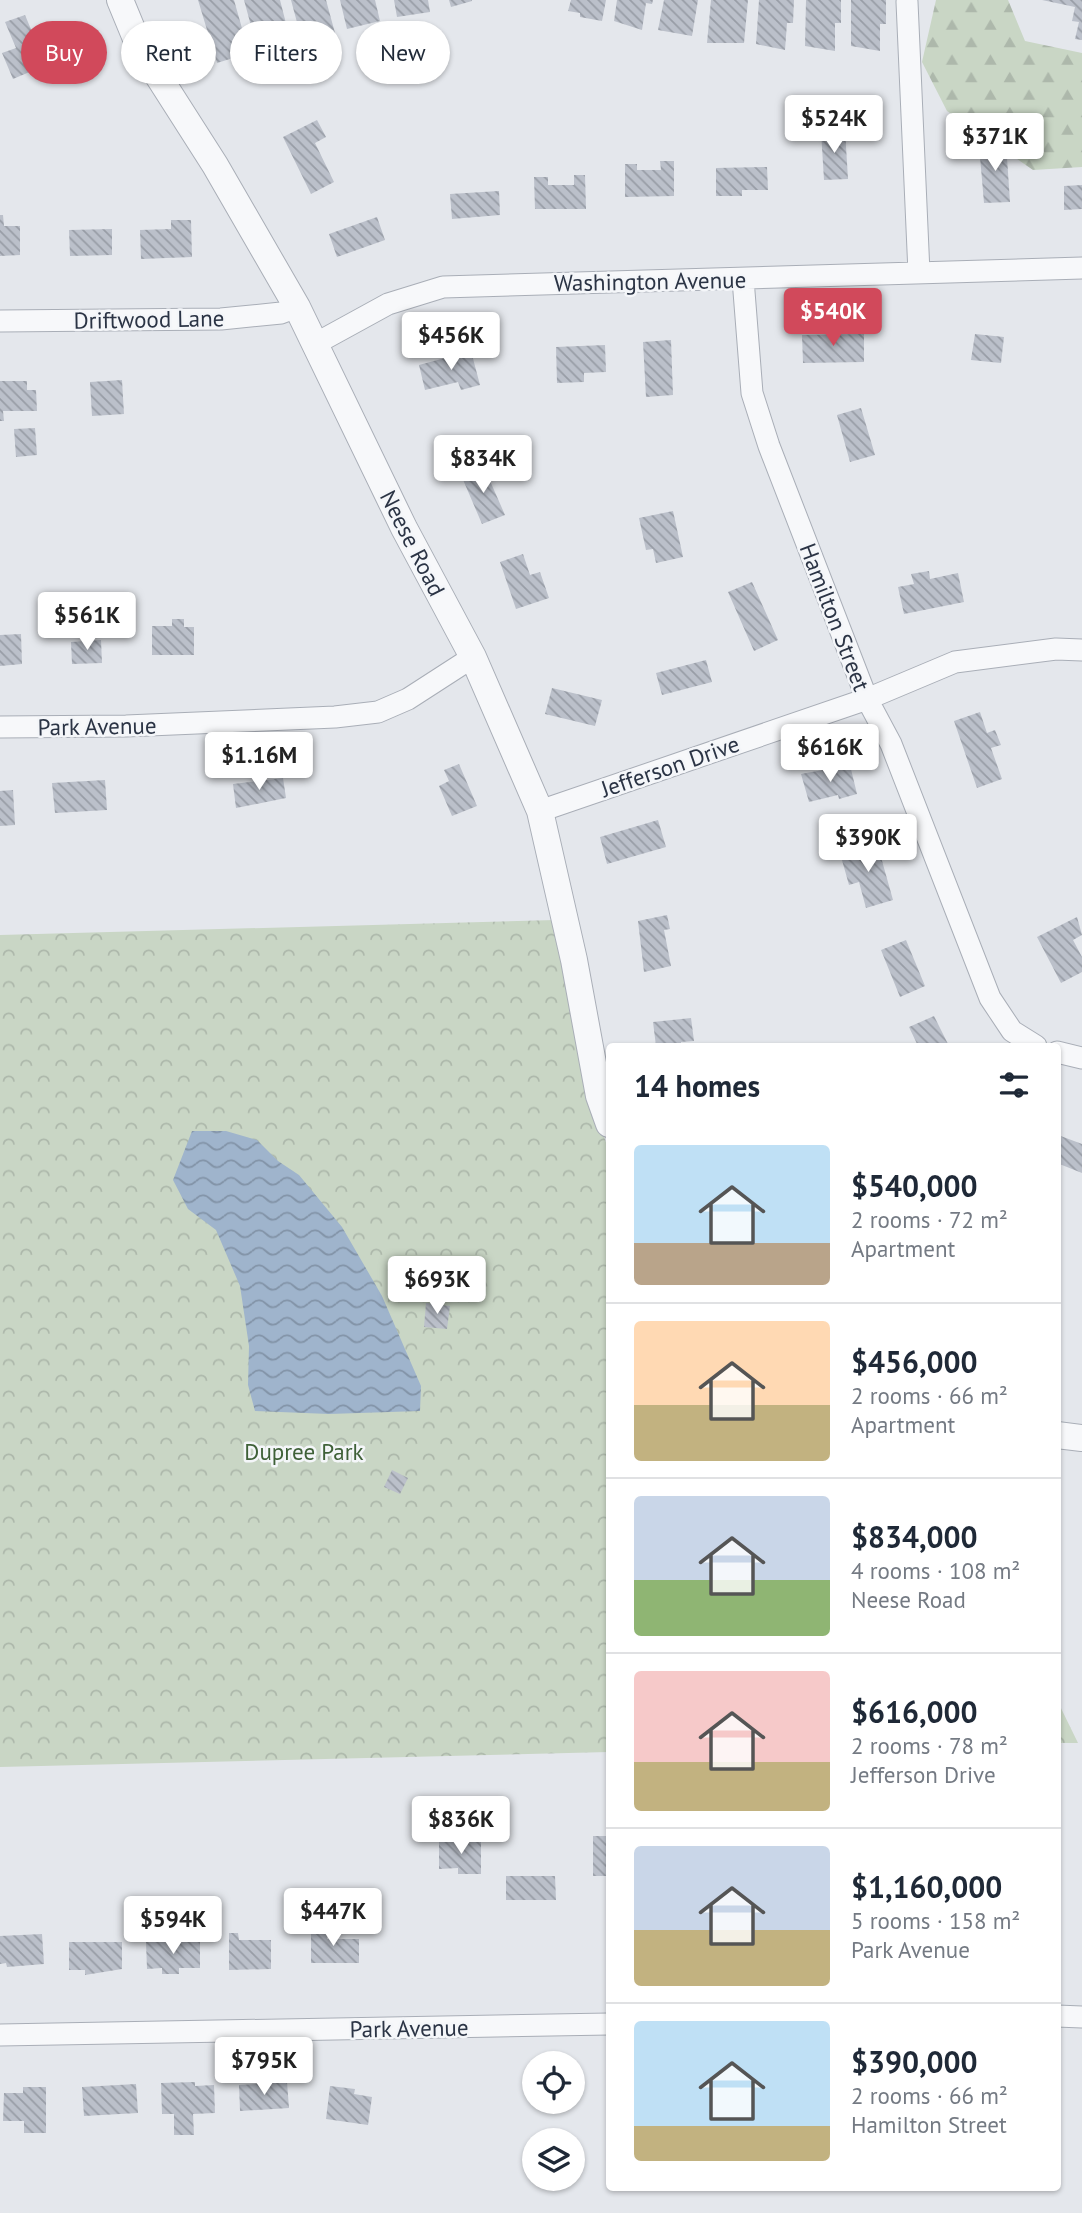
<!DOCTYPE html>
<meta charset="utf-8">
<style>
:root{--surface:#fff;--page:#f2f2f3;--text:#1f2937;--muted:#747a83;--line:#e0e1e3;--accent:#d1495b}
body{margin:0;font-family:"PT Sans",sans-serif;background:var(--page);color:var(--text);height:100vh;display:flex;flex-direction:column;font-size:26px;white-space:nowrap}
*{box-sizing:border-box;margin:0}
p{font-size:23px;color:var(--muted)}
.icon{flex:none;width:38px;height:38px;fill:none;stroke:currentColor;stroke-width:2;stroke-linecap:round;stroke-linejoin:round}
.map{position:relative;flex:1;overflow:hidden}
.drawer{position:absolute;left:606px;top:1043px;width:455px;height:1148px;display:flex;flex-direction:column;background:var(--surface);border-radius:7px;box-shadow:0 2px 5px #0004}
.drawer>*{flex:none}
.guide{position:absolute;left:21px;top:21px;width:480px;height:63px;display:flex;gap:14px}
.buttons{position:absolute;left:522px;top:2051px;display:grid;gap:14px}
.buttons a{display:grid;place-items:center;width:63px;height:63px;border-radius:50%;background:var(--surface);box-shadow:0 2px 5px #0004;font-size:35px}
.price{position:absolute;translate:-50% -60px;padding:0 16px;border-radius:7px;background:#fff;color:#222;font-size:23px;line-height:46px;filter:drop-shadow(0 2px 4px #0008)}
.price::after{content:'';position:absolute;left:50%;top:42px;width:21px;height:16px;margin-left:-10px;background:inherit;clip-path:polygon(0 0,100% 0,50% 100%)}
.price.selected{background:var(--accent);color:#fff}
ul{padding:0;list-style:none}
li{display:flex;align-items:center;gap:21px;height:175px;padding:0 28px}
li+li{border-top:2px solid var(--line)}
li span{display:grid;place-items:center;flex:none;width:196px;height:140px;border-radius:7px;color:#555}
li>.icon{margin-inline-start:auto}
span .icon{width:84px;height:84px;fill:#fffc;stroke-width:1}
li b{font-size:30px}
h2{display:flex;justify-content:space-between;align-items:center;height:84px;padding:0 28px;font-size:30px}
.tag{padding:0 24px;border-radius:32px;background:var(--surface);box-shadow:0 2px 5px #0004;font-size:24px;line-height:63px}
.tag.selected{background:var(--accent);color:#fff}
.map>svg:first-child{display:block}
.forest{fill:url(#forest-firs)}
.park{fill:url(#park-crowns)}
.water{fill:url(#water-waves)}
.building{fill:url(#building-back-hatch)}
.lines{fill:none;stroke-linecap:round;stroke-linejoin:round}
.minor-casing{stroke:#a9aeb7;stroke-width:23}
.tertiary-casing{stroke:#a9aeb7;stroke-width:28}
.minor{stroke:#f7f8fa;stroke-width:21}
.tertiary{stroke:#f7f8fa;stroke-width:26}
.labels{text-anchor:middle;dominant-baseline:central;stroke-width:5;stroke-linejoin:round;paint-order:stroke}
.street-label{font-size:23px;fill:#2b3445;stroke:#f4f6f9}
.park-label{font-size:23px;fill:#3f6138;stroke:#f4f6f9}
</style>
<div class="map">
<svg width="1082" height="2213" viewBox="0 0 1082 2213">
<defs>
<pattern id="forest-firs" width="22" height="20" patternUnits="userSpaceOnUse" patternTransform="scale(1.75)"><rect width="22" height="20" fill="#c9d6c5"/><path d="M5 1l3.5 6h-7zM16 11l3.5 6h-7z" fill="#adb8ab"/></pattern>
<pattern id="park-crowns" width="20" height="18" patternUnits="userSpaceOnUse" patternTransform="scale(1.75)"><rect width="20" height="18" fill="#c9d6c5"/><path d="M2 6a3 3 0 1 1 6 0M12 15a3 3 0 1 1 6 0" fill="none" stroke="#adb8ab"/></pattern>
<pattern id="water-waves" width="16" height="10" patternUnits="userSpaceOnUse" patternTransform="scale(1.75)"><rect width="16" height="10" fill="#9fb4cc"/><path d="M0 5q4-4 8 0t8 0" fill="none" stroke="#8293a7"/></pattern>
<pattern id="building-back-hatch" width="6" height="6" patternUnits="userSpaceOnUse" patternTransform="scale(1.75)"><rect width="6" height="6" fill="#bbc0ca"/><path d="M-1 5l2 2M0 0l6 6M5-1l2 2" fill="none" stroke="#989da6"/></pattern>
</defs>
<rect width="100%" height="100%" fill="#e4e7ec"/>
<path class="forest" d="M936 0H1008L1025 41 1082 53V167L1033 170 947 111 922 62Z"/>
<path class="park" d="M555 920 589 1094 609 1151V1752L0 1767V935Z
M1057 1700 1078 1743H1057Z"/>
<path class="water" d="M192 1131H226L257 1140 278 1161 299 1175 342 1227 382 1296 421 1386 420 1411 329 1414 255 1411 248 1385 249 1346 240 1286 216 1230 188 1209 173 1180Z"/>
<path class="building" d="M198 0H234L249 53 217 63Z
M244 0H280L290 39 257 48Z
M291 0H326L335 33 302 41Z
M340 0H375L380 21 347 29Z
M394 0H428L430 12 397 17Z
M449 0H472V1L451 7Z
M571 0H606L602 21 580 17V13L568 11Z
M617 0H653L652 4 646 3 642 30 614 21Z
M664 0H698L692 36 658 30Z
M711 0H748L744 43H707Z
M759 0H794L793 23H787L785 50 756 44Z
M806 0H841V23H835V51L805 46Z
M851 0H886V24H880V51L851 46Z
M1042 0H1082V40L1075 39 1079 22 1072 21 1075 7Z
M25 15 46 65 13 79 2 53 16 48 5 22Z
M317 120 326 137 315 143 334 182 311 194 283 137Z
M845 130 848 179 824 180 821 131Z
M1006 143 1010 202 984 203 979 145Z
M660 161H674V196L625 197V164H637V170H661Z
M767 167 768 190H742V196H716V168Z
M574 175H585L586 209H535L534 177H548V185H574Z
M1082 185V209L1064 210V186Z
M499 191 500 215 452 219 450 194Z
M0 215H3L4 226H20V255L0 256Z
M377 217 385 240 337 257 329 234Z
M171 220H191L192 257 141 259 140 230 171 229Z
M112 229V255L70 256 69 230Z
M864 334V362L803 363 802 335Z
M975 334 1004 337 1001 363 971 360Z
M671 340 673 395 646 397 643 342Z
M605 345 606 372 584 373V382L557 383 556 347Z
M471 351 480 385 461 390 458 382 425 390 419 365Z
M122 380 124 414 92 416 90 382Z
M0 381H27V390H36L37 411H3L4 421H0Z
M861 408 875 455 850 462 837 415Z
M35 428 37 455 16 457 14 429Z
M483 465 505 515 482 524 461 475Z
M673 511 683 557 656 563 653 549 646 550 639 518Z
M523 554 530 575 540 572 549 598 516 609 500 562Z
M929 571 930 579 958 573 964 602 904 614 898 587 914 584 911 574Z
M752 582 778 640 754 651 728 592Z
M172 619H184V627H194V655H152V626H172Z
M21 634 22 664 0 666V635Z
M101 640 102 663 72 664 71 642Z
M706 660 712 682 662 695 656 673Z
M552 688 602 700 595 726 545 714Z
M980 712 987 733 995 730 1001 745 991 748 1002 779 977 788 954 721Z
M459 764 477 806 452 816 439 786 449 781 444 770Z
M850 765 857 794 839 799 838 795 809 802 801 774Z
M283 778 286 798 236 808 233 784Z
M105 780 107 810 55 813 52 783Z
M13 790 15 825 0 826V791Z
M658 820 666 847 607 864 600 837Z
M877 843 893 900 866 908 859 882 849 885 840 853Z
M667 915 670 929 664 930 671 966 644 972 638 921Z
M1077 917 1082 935 1073 940 1082 957V972L1061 983 1037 937Z
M906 940 925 986 900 997 881 950Z
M934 1016 949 1046H918L909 1027Z
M691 1018 694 1041 681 1042V1046H656L653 1022Z
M1058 1135 1082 1144V1173L1057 1163Z
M426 1303 450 1306 447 1329 424 1327Z
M392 1470 408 1478 400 1494 384 1487Z
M593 1836H609V1876H593Z
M439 1841H481V1874H458V1868L439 1869Z
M506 1876H555L556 1900H506Z
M311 1927H327V1939H359V1963H311Z
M229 1933H238L239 1940H271V1969L229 1970Z
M42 1934 44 1964 7 1967 6 1963 0 1964V1936Z
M200 1941V1968H179V1974H162V1968L147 1969 146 1942Z
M69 1942H122V1969L85 1975V1970H69Z
M195 2082V2086L214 2085 215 2113 193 2114 194 2135H174V2114H162L161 2083Z
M287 2082 289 2108 240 2111 239 2085Z
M136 2084 138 2113 84 2116 82 2087Z
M330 2086 355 2089 354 2094 372 2097 368 2125 326 2119Z
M23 2087H46V2133H24V2121H3L4 2093H23Z"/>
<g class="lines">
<defs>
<path id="minor" d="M907 2 919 273
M743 279 752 393 769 446 867 699 891 744 990 998 1012 1031 1036 1046
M0 321 221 319 281 313 297 307
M315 344 388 304 443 287 1082 268
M0 727 126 726 335 717 378 712 408 699 473 657
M540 811 867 699 955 662 1056 649 1082 650
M1057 1052 1082 1058
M1057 2016 1082 2017
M0 2035 609 2024"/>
<path id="tertiary" d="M120 0 139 46 215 165 297 307 404 528 473 657 540 811 574 960 599 1096 609 1124
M1057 1435 1082 1438"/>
</defs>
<use href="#minor" class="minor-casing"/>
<use href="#tertiary" class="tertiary-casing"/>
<use href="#minor" class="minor"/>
<use href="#tertiary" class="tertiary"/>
</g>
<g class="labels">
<g class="street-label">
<text transform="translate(650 281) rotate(-1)">Washington Avenue</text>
<text transform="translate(149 319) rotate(-1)">Driftwood Lane</text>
<text transform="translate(413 543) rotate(63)">Neese Road</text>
<text transform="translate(835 617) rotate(69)">Hamilton Street</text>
<text transform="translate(97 726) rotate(-1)">Park Avenue</text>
<text transform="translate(670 766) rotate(-19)">Jefferson Drive</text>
<text transform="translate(409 2028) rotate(-1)">Park Avenue</text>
</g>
<g class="park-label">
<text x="304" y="1451">Dupree Park</text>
</g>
</g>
</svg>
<div class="buttons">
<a><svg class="icon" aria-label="locate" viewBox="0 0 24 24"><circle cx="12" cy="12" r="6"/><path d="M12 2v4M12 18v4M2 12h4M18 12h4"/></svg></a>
<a><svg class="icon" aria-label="layers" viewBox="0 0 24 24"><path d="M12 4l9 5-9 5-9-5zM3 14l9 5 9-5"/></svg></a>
</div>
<b class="price" style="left:834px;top:155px">$524K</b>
<b class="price" style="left:995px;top:173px">$371K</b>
<b class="price selected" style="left:833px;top:348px">$540K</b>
<b class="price" style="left:451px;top:372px">$456K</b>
<b class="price" style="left:483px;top:495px">$834K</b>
<b class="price" style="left:87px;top:652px">$561K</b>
<b class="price" style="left:830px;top:784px">$616K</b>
<b class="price" style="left:259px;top:792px">$1.16M</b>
<b class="price" style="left:868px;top:874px">$390K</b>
<b class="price" style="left:437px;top:1316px">$693K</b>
<b class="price" style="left:461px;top:1856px">$836K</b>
<b class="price" style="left:333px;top:1948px">$447K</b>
<b class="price" style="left:173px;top:1956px">$594K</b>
<b class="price" style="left:264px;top:2097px">$795K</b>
<div class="guide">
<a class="tag selected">Buy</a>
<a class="tag">Rent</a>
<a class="tag">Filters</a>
<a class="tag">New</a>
</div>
<section class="drawer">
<h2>14 homes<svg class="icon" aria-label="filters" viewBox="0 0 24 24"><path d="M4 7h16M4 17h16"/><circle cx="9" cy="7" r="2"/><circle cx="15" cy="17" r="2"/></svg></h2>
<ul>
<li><span style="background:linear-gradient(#bfe0f5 70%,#b9a48a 0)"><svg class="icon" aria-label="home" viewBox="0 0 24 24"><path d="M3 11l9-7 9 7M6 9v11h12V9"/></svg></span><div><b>$540,000</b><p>2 rooms · 72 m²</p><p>Apartment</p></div></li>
<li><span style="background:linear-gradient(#ffd9b3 60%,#c2b280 0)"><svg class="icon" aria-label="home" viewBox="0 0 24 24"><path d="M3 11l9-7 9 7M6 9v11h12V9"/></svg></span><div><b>$456,000</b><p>2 rooms · 66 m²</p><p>Apartment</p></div></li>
<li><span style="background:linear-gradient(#c9d6e8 60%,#8fb573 0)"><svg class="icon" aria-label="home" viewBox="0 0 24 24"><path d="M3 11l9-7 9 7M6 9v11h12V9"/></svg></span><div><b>$834,000</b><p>4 rooms · 108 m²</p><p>Neese Road</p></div></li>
<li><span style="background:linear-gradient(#f6c9c9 65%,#c2b280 0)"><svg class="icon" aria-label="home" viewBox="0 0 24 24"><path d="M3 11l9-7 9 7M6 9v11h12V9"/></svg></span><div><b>$616,000</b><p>2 rooms · 78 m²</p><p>Jefferson Drive</p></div></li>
<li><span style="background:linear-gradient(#c9d6e8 60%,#c2b280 0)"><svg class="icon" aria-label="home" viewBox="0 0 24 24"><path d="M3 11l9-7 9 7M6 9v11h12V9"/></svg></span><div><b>$1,160,000</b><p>5 rooms · 158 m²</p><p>Park Avenue</p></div></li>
<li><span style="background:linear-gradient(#bfe0f5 75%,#c2b280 0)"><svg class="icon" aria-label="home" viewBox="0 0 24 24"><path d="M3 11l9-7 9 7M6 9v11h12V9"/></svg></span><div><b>$390,000</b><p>2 rooms · 66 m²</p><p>Hamilton Street</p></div></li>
</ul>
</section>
</div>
